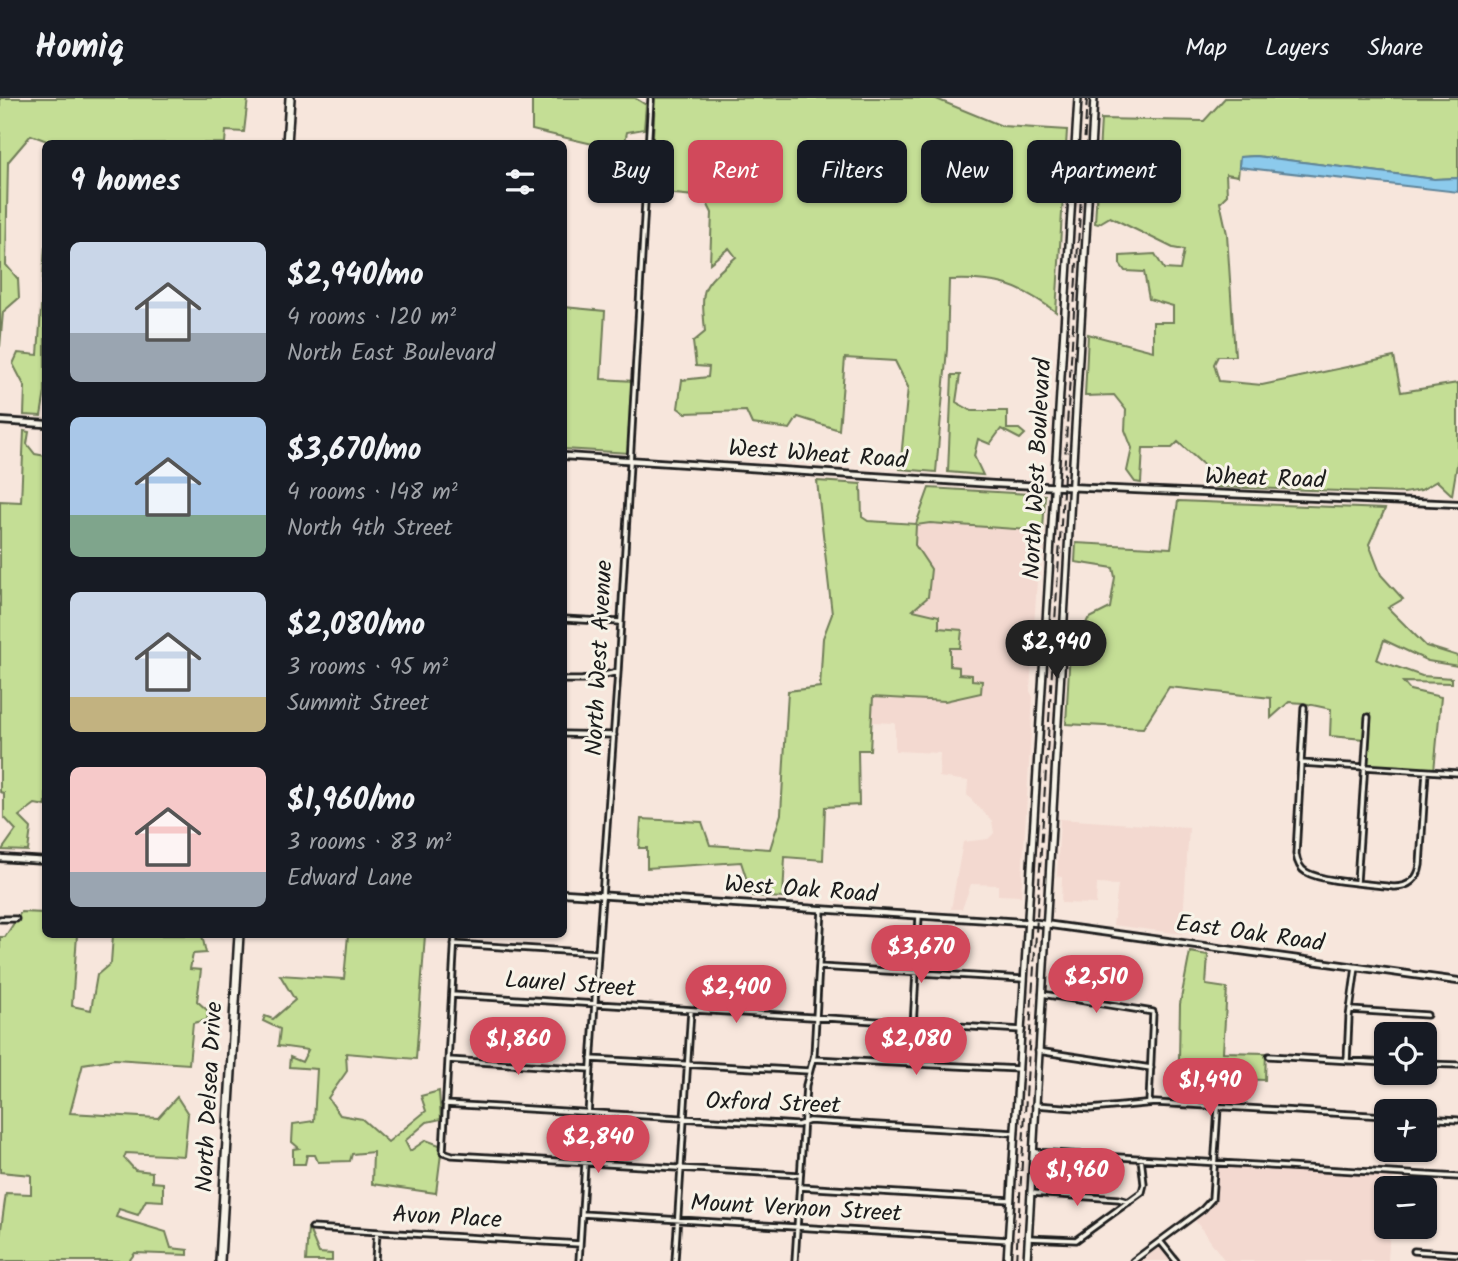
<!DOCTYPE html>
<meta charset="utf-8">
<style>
:root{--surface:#171b24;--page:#20242c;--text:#f1f3f6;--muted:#9ea1a6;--line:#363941;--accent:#d1495b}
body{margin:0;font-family:Kalam,sans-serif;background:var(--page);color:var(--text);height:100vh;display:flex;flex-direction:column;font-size:26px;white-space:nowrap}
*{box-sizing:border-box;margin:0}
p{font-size:23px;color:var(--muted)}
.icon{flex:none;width:38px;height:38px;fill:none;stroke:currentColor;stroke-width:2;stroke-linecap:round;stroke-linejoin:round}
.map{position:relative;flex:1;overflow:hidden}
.drawer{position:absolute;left:42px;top:42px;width:525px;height:798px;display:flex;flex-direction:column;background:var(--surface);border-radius:10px;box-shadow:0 2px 5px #0004}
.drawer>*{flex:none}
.top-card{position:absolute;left:588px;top:42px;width:665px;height:63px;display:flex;gap:14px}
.fabs{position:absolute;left:1374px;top:924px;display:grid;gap:14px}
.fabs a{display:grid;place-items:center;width:63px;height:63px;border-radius:10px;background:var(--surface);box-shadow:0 2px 5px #0004;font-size:35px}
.price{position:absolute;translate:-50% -60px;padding:0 16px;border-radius:24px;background:var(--accent);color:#fff;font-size:23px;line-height:46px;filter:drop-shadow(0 2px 4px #0008)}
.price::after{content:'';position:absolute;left:50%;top:42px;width:21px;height:16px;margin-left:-10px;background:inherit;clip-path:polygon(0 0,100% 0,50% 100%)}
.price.active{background:#222;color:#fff}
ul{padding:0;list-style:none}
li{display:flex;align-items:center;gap:21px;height:175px;padding:0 28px}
li span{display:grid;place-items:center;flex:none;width:196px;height:140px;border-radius:10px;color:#555}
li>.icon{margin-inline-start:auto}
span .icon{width:84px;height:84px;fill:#fffc;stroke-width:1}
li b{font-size:30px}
h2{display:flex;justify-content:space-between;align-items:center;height:84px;padding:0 28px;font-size:30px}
.pill{padding:0 24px;border-radius:10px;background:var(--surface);box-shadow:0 2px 5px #0004;font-size:24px;line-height:63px}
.pill.active{background:var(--accent);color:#fff}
header{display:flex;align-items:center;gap:42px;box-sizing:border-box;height:98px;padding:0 35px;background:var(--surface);border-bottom:2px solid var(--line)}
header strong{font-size:33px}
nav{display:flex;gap:38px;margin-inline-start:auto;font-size:24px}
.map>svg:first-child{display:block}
.built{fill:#f3d9d0}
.green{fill:#c4de95;stroke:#707d58;stroke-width:2}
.water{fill:#8ccaec;stroke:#5f8499;stroke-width:2}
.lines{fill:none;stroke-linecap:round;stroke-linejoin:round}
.minor-casing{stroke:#1c1c1c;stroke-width:9}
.tertiary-casing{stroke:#1c1c1c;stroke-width:10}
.secondary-casing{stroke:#1c1c1c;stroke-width:10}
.primary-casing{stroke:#1c1c1c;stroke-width:12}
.minor{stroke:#f7f3e8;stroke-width:3.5}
.tertiary{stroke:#f7f3e8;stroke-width:4.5}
.secondary{stroke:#f7f3e8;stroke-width:5}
.primary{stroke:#f7f3e8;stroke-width:7}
.rail{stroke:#1c1c1c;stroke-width:2;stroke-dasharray:10 5;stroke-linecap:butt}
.labels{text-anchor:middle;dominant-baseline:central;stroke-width:6;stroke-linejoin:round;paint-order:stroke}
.street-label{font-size:24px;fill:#1c1c1c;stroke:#f7f3e8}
</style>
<header>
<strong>Homiq</strong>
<nav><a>Map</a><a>Layers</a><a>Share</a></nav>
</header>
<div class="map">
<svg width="1458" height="1163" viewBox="0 0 1458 1163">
<rect width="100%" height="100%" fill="#f7e6dc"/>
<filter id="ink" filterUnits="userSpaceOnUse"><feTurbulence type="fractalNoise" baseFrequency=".0143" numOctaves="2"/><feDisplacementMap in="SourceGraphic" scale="14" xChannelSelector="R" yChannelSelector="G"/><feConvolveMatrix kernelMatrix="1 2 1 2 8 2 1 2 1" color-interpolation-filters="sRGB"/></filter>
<g filter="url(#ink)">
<path class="built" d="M930 425 1043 433 1041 463 1038 467 1030 593 1033 599 1021 798 998 797V787L971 786 962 811H951L963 744 988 741 994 735 992 723 967 697 968 683 939 679 940 655 895 653V625L871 624 873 599 945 603 971 583 972 578 959 576 950 568V550L939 530 912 512 931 471 915 447 916 427Z
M1060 721 1189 730 1182 836 1113 827 1118 787 1097 786 1096 806 1061 805 1062 779 1057 778Z
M1215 1065 1393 1075 1392 1090H1386V1129H1390L1388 1163H1225L1192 1118 1211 1103Z
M1160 1143 1175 1163H1133Z"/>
<path class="green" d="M0 0H248L244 34 226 33 225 45 55 46 31 37 8 64 6 167 18 181 19 200 3 214 0 249Z
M532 0H635L646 7 644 31 627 34 623 53 532 32Z
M655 0H934L1002 28 1067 32 1056 214C1018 186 997 180 949 182L947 251 936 374 900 371 908 289 895 263 845 260 839 332 798 319 790 331 752 326 746 313 685 315 678 310 682 282 708 279 709 269 696 268 693 244 705 234C701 187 700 190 736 159L729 150 710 165 712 115 704 99 645 93 647 59 652 57Z
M1225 0H1458V80L1434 81 1256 58 1240 59 1238 78 1226 76 1227 97 1220 104 1227 136 1235 258H1218L1214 266 1219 283 1262 287 1394 259 1401 294 1458 285V361L1452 397 1437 383 1421 392 1404 395 1215 389 1208 371 1178 344 1172 350H1143L1141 385 1135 384 1127 373 1132 350 1125 332 1126 312 1114 297 1085 298 1088 236 1153 253V224H1173V208L1149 201 1144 174 1125 173 1120 166V158L1155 156 1164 171 1180 172 1184 152 1173 150 1110 119 1098 126 1095 125 1101 21 1204 23Z
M45 149V294L41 318 24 317 25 289 13 266 18 255 38 257Z
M564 209 605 213 601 281 634 283 630 355 564 351Z
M952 277H960L956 304 972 313H1007V331H1019L1025 336 1020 341 1001 331 990 346 978 341 974 358 983 377 948 374Z
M24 333 29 334 27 346 35 356 46 358V708L35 706 19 718 31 730 28 753 2 752 16 732 4 719V695L0 694V403L21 404Z
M817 383 861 386 862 419 868 423 916 426 929 390 1045 397 1043 433 930 425 916 427 915 447 931 471 928 499 913 512 939 518V530L962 532 960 550H950V568L959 569V576L972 577V582L982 583 981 595 945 603 873 599 870 652H858L859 707 825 709 823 762 785 759 783 800 752 798 741 764 647 770V750H639L641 721 702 724 710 747 770 751 781 716 788 593 820 589 823 540 832 516Z
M1178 403 1385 411 1369 446 1381 477 1403 501 1388 510 1426 548 1458 558V568L1428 563 1384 542 1377 562 1422 578 1452 580V585L1403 584 1410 592 1441 599 1434 673 1364 669V641L1330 638 1331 611 1303 605 1289 604 1271 620V600L1169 589 1143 630 1066 626 1071 532H1083L1088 521 1110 510 1115 479 1113 470 1075 464 1076 445 1171 450Z
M21 814 45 815 46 836 77 837 72 908 91 912 97 877 111 865 113 837H202L206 855 193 856 190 871 201 872 197 903 208 913 207 922 193 925 189 966 114 961 83 966 70 1015 158 1020 177 999 188 1016 184 1058 126 1055 124 1060 135 1072 152 1074V1084L163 1085V1103L146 1102 138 1117 119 1111 116 1119 166 1134 171 1150 188 1152V1157L135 1155 129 1163H0V1138L6 1095 31 1096V1077L0 1074V839H5Z
M348 837H425L416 961 346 955 347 973 328 1000 340 1017 362 1021 388 1044 426 1013 421 998 439 993 441 1021 427 1024 405 1043 410 1053 426 1042 442 1048 436 1095 372 1086 373 1054 352 1056 350 1063 318 1064 315 1057H307L305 1066H293V1051L299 1050 292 1044 293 1026 314 1023 317 971 289 969 290 959 302 964 308 952 278 948 280 931 263 923 265 918 273 921 295 902 280 877 344 881Z
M1190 854 1208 857 1206 887 1227 890 1223 954 1266 955 1265 982 1169 979 1179 962 1180 906Z
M308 1129 319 1155 332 1156V1163H306Z"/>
<path class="water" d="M1256 58 1434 81 1458 80V94L1239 69 1240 59Z"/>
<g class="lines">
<defs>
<path id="minor" d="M564 521 621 524
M564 582H582L618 574
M1304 609 1296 756C1297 763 1299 770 1306 774 1322 784 1374 786 1394 789 1409 789 1418 781 1420 767L1426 673
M564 636 614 637
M1301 665 1458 675
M1357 784 1368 619
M0 821H16
M455 836 443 1054 452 1057 800 1077
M454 846 598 855
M819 869 1023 881
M1042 896 1153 914 1149 1005
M452 897 1022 932
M1350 912 1427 917
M1038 953 1151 970
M1269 958 1386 965
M591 961 809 973
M813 961 1019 971
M448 962 591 971
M1347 963 1349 919 1356 869
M911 966 919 818
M1424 966 1458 967
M445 1006 798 1027 809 1023 1015 1035
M1035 1007 1090 1011 1155 1005 1386 1018
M1424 1020 1458 1022
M1033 1054 1458 1079
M800 1089 1011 1102
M1031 1095 1119 1101 1129 1104
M582 1116 1009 1142
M312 1130 580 1146
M1028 1140 1076 1142 1142 1094 1144 1086 1141 1060
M1160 1143 1176 1163
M1414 1153 1458 1156
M375 1163 377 1134
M579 1163 598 855 618 574 651 0
M675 1163 691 912
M795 1163 806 987 814 957 822 811
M1133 1163 1203 1111 1212 1101 1220 980"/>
<path id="tertiary" d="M0 323 46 326
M564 358 994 386 1458 406
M0 760 46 763
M564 795 1037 825 1458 883"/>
<path id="secondary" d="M1007 1163 1078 0
M1027 1163 1094 0"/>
<path id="primary" d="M287 46 290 0
M220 1163 239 836"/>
</defs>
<use href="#minor" class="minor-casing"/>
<use href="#tertiary" class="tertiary-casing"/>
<use href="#secondary" class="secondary-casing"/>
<use href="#primary" class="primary-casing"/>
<use href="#minor" class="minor"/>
<use href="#tertiary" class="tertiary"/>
<use href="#secondary" class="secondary"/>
<use href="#primary" class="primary"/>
<path class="rail" d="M1016 1163 1087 0"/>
</g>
</g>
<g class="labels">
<g class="street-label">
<text transform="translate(818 357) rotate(4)">West Wheat Road</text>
<text transform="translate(1038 371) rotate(-87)">North West Boulevard</text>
<text transform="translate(1265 381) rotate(2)">Wheat Road</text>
<text transform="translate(600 560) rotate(-87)">North West Avenue</text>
<text transform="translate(801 792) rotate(4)">West Oak Road</text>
<text transform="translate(1250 836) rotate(8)">East Oak Road</text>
<text transform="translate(570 887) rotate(4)">Laurel Street</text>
<text transform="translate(210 999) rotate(-87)">North Delsea Drive</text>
<text transform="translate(773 1006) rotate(2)">Oxford Street</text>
<text transform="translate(796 1111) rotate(3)">Mount Vernon Street</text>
<text transform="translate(447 1120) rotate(3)">Avon Place</text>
</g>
</g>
</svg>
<div class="fabs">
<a><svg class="icon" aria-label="locate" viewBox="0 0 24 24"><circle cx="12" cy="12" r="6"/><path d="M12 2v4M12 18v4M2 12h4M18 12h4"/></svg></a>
<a>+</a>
<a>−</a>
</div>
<b class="price active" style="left:1056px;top:582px">$2,940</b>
<b class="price" style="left:921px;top:887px">$3,670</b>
<b class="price" style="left:1096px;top:917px">$2,510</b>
<b class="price" style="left:736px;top:927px">$2,400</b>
<b class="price" style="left:518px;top:979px">$1,860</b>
<b class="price" style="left:916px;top:979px">$2,080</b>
<b class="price" style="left:1210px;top:1020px">$1,490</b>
<b class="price" style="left:598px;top:1077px">$2,840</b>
<b class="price" style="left:1077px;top:1110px">$1,960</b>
<div class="top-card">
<a class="pill">Buy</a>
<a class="pill active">Rent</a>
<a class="pill">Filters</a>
<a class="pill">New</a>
<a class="pill">Apartment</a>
</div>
<section class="drawer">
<h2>9 homes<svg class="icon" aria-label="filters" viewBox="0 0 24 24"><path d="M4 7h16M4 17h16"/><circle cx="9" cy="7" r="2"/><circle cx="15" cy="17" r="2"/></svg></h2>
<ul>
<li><span style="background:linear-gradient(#c9d6e8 65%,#9aa5b1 0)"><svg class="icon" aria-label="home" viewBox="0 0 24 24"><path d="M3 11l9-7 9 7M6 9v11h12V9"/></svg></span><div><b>$2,940/mo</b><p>4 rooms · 120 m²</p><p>North East Boulevard</p></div></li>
<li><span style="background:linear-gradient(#a9c7e8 70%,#7fa58c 0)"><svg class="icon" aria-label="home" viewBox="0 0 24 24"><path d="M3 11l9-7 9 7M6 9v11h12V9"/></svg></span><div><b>$3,670/mo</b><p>4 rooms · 148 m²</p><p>North 4th Street</p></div></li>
<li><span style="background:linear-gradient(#c9d6e8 75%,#c2b280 0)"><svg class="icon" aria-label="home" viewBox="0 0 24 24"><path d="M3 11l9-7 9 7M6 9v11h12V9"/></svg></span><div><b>$2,080/mo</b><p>3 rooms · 95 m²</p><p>Summit Street</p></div></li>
<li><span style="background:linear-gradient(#f6c9c9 75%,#9aa5b1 0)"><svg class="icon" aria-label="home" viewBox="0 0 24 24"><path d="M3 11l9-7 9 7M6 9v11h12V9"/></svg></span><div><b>$1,960/mo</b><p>3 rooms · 83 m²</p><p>Edward Lane</p></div></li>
</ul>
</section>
</div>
